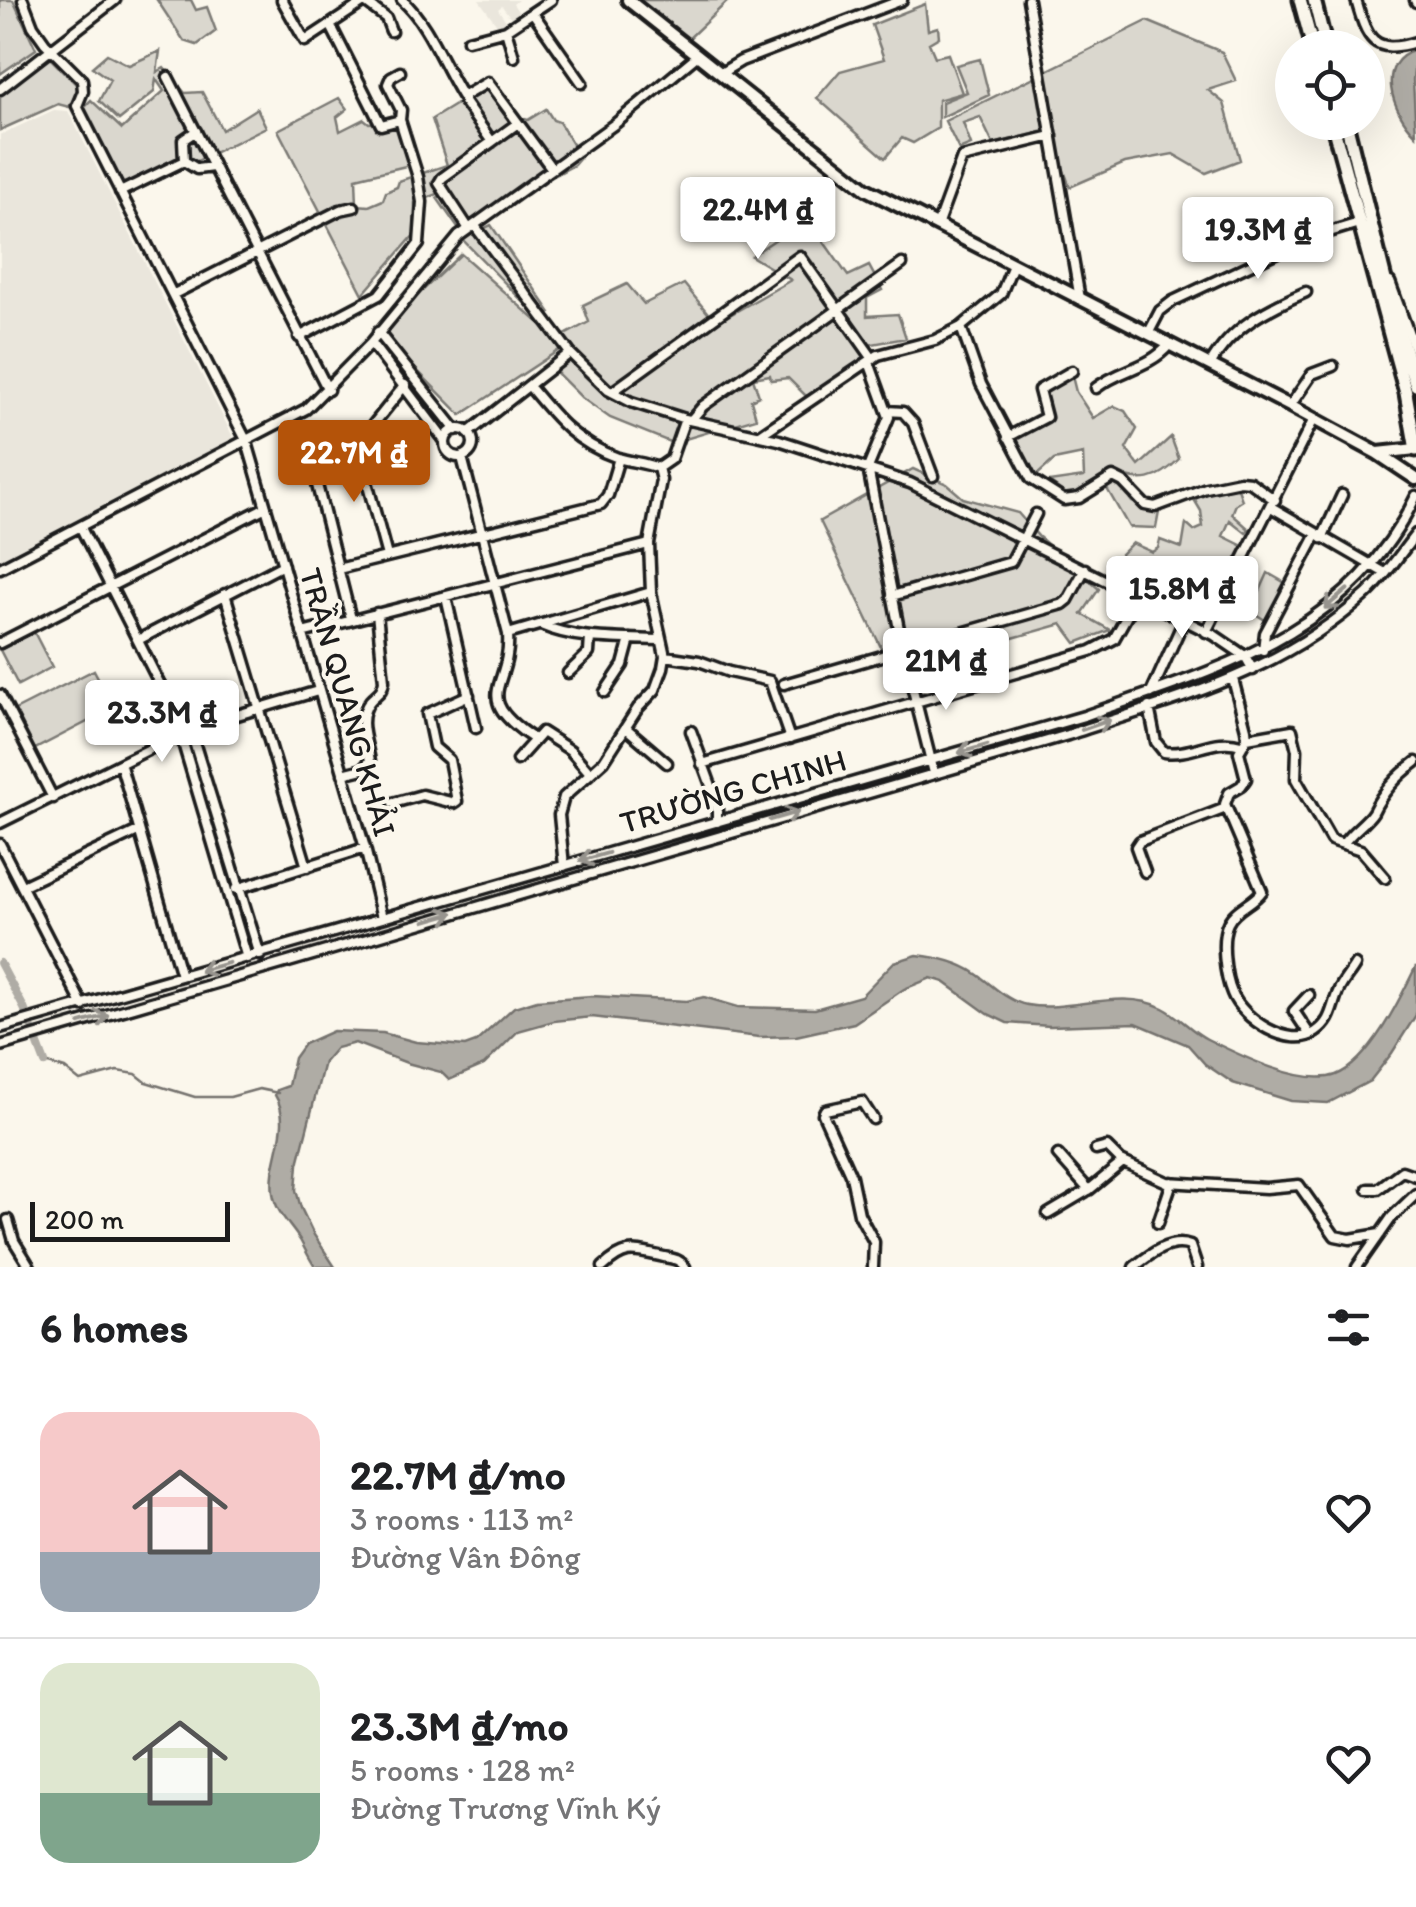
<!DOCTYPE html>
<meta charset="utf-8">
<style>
:root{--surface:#fff;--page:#f2f2f2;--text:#202124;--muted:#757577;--line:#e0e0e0;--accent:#b45309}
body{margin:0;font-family:Itim,sans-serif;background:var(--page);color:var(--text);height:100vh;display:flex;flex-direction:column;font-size:38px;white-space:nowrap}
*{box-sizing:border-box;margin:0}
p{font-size:32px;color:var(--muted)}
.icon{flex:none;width:55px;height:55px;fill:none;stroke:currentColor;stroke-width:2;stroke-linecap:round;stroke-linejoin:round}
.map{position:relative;height:1267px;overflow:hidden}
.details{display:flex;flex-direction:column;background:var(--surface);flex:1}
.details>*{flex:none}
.tools{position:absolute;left:1275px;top:30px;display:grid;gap:20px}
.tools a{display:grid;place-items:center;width:110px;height:110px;border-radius:50%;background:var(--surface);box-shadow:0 10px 40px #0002;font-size:50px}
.scale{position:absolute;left:30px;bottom:25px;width:200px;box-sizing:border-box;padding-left:10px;border:5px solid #1c1c1c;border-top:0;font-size:28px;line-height:35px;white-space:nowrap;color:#1c1c1c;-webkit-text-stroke:8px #fbf7ec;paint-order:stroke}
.price{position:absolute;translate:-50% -85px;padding:0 22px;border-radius:10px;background:#fff;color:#222;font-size:32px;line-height:65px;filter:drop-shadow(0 2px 5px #0008)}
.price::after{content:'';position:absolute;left:50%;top:60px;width:30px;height:22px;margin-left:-15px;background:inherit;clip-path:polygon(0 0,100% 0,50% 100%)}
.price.selected{background:var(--accent);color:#fff}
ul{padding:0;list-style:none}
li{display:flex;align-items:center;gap:30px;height:250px;padding:0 40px}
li+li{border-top:2px solid var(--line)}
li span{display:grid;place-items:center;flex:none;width:280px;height:200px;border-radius:30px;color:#555}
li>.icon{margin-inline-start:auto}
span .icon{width:120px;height:120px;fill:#fffc;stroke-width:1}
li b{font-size:42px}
h2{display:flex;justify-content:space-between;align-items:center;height:120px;padding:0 40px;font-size:42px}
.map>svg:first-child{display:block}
.built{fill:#eae6dc}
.green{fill:#dad7ce;stroke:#7b7a75;stroke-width:2.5}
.water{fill:#afaca5;stroke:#74726e;stroke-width:2.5}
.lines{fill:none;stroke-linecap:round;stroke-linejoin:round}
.stream{stroke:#74726e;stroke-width:2.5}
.canal{stroke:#afaca5;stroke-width:8}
.minor-casing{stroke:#1c1c1c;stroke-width:15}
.major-casing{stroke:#1c1c1c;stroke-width:18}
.highway-casing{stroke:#1c1c1c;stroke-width:19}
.minor{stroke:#fbf7ec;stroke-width:8}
.major{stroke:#fbf7ec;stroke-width:10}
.highway{stroke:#fbf7ec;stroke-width:11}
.oneway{stroke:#97948e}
.labels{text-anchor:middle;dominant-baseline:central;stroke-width:8;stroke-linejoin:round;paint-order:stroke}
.street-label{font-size:32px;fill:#1c1c1c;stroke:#fbf7ec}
</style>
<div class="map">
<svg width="1416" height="1267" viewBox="0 0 1416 1267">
<rect width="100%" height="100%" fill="#fbf7ec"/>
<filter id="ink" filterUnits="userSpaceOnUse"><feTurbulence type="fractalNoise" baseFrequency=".01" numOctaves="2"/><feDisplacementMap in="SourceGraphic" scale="20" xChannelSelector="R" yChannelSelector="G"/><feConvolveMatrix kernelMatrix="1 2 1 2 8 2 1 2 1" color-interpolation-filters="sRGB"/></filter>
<g filter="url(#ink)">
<path class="built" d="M479 0H518L513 4 522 17 514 22 502 6 498 9 508 24 501 30Z
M54 110 68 111 233 437 229 446 0 563V135Z"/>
<path class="green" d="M0 0H13L36 49 0 74Z
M157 0H191L196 10 207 7 216 31 197 45 184 41Z
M631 0H729L684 43Z
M925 4 928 30 938 27 939 37 929 43 935 57 948 54 962 93 938 100V128L913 143 902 138 885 158 817 98 840 71 884 59 872 25Z
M1147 21 1222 52 1236 81 1208 90 1224 103 1240 160 1206 173 1173 154 1125 163 1070 187 1049 130 993 144 980 117 963 123 971 145 959 150 945 121Z
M160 51 157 72 164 68 185 93 202 92 222 130 257 108 266 127 128 195 83 108 91 100 122 129 164 91 156 79 154 92 119 120 99 101 110 80 92 67 107 54 129 65Z
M48 56 79 87 69 107 58 104 0 130V92Z
M980 59 989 95 942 117V102L967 92 956 65Z
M489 84 521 118 528 120 546 109 553 120 559 122 581 157 574 165 458 228 437 198 442 195 440 193 415 203V234L363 294 278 130 339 98 347 109 337 117 340 131 364 119 369 123 401 121 414 164 356 178 357 205 369 206 383 200 386 192 397 187 399 181 447 165 432 119Z
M807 218 848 276 869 266 882 290 867 298V316L898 314 906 338 872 344 867 370 806 396 788 378 771 380 770 375 753 378 759 396 751 400 756 418 672 443 610 418 582 398 555 371 560 358 573 347 563 336 589 322 583 305 627 284 644 304 684 284 716 323 791 280 751 256Z
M491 225 551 313 539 318 462 239Z
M461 254 565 346 461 415 379 332Z
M1072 376 1076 392 1093 418 1114 406 1125 411 1137 429 1126 449 1139 466 1171 437 1179 459C1158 481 1141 485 1113 472L1070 497 1049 482 1084 477 1083 454 1054 460 1036 476 1013 438 1052 418 1043 391Z
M913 469 947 484 963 498 1018 513 1039 537 1099 589 1082 614 1110 630 1076 643 1062 624 893 672 820 521Z
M1116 481 1132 502 1159 512 1156 528 1129 527 1106 487Z
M1237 486 1242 500 1236 504 1232 514 1249 529 1246 533 1230 520 1223 536 1245 547 1229 580 1205 570 1195 577 1173 582 1168 573 1156 577V599L1131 589 1137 575 1125 567 1121 554 1132 543 1152 552 1158 548 1160 540 1182 548 1186 524 1194 531 1203 527 1201 511 1192 496Z
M1268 573 1287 584 1268 622 1251 611Z
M34 632 52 667 18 685 0 650Z
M94 670 114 708 35 749 15 710Z"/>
<path class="water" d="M1416 50 1413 80 1416 135C1392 112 1374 62 1416 50Z
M917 955C936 957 959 962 975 973 992 984 1006 1001 1027 1005 1071 1013 1120 987 1163 1008 1179 1016 1191 1031 1207 1039 1237 1054 1303 1087 1336 1075 1370 1062 1401 997 1416 966V1015L1392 1053 1370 1081 1328 1103 1291 1101 1233 1083 1205 1064 1188 1045 1136 1023 1050 1026 1007 1023 988 1014 944 982 931 978 904 989 854 1023 796 1036 759 1037 592 1017 554 1021 518 1031 484 1065 449 1080 441 1072 407 1063 355 1043 336 1048 324 1062 298 1164 296 1190 301 1208 314 1235 335 1267H315C309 1258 305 1249 300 1240 290 1224 276 1213 273 1193 268 1159 294 1126 275 1095L277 1090 288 1086 294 1058 304 1044 333 1031 383 1033 416 1042 465 1046 476 1042 514 1007 537 1000 592 996 687 1001 704 997 738 1007 815 1009 861 996 894 962Z"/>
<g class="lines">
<path class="stream" d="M45 1063 65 1069 80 1081 117 1071 136 1074 146 1082 195 1097H230L259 1089 278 1093"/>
<path class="canal" d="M0 963 24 1008 45 1063"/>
<defs>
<path id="minor" d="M23 0 33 26 45 43 82 80 83 91 77 106 247 442 365 848 382 918
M282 0 305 41 367 0
M402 0C429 24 444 68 464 99
M1028 0 1080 299
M1356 0C1367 39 1373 55 1416 42
M1415 0 1416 2
M365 2 386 18 391 31
M533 13 582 83
M331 26 381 125 400 120
M506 30 514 57
M468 40 506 30 551 0
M721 73 741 61 902 0
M168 77 328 390
M0 89 115 0
M492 142 464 102V96L488 82 552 169
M184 161 197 169 213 167
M120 192 184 161 183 140 196 131
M475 226 570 353 608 390 631 402 685 419 779 440 910 483 1214 635 1245 656 1253 670
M937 226 962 158 1052 136
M469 229 439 183 442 178 518 123
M1390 282 1416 353
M174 294 340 210 354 207
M961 327 981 384 1031 479 1064 500 1079 498 1113 477 1123 482 1145 505 1155 507 1206 488 1240 481 1250 482 1275 500
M378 332 456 430
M1148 334 1160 311 1173 301 1303 240 1359 223
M299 337 379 295 419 244 422 202 418 177 400 120 401 110 388 84 391 77 400 72
M371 343 445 441
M869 362 889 417 868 468 903 650 934 773
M1210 365C1231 327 1267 309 1306 292
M530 387C557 420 576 443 618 458 631 462 646 463 658 468
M1096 388C1120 369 1148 369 1169 345
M612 392 800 256 873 359
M1290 406 1312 374 1333 366
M887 411 903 412 913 423 933 476
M691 420 703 406 902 264
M445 443a14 14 0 1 1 28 0a14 14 0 1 1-28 0Z
M468 433 570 353
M760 435 878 355 935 340 961 327 1001 294 1013 265
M1008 437 1046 417 1039 390 1072 371
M357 445 387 556
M462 457 508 634C512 688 468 695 534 739
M658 468 671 459 685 419
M1271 507 1385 573
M81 528 184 732
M1322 538 1342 495
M0 568 306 409 371 343 459 236 616 123 698 55
M338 569 601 504 608 495 619 458
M225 594 307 867
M892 596 1011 562 1036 514
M446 597 476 728
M351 619 315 477 317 471 357 445 405 385
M541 625C578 641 620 638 660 640
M1206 632 1314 419
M302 633 649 544
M508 634 651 592
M138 640 283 565
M0 643 266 507
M1263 650 1265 633 1317 534
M665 656 699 661 729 672 770 681 790 739
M568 673 589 653 590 637
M1233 679 1246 729 1247 738 1239 752 1246 779 1241 786 1229 793 1225 804 1262 891C1253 904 1235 908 1228 923 1220 939 1225 977 1232 993 1242 1019 1290 1050 1316 1032 1332 1021 1331 1008 1338 992 1342 982 1350 974 1355 965
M784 684 1063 604 1068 600 1085 569
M605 692 623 665 630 639
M1151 693 1184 620
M0 695 53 798
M1149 707 1156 742 1164 752C1191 756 1215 736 1241 745
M626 728 667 763
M190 729 260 955
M691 731 717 802V822
M180 733 247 958
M1247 738 1292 730 1297 750 1296 779 1331 840 1361 850 1385 878
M517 760 542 732 570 750 589 772
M702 764 1091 651 1114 639 1138 596
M121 766 181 976
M343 774 363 769 370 761C367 742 356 719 370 701 377 693 382 693 384 681L377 613
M393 803 422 795 454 803 457 801 449 760 434 747 427 714 469 695
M0 823 190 729 318 691
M1344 843C1352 831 1366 823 1373 812 1383 791 1397 776 1416 762
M0 844 83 1006
M564 866 559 815 564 797 604 761 638 708 655 690 663 668 665 656 651 592 649 544 661 480 658 468
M1145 872 1136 847 1140 841 1226 808
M22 886 138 831
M236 889 365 848
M1309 995 1294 1011 1310 1035
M0 1028 1084 716C1218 669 1349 635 1416 496
M0 1046 1068 735C1178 698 1279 674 1367 594 1385 577 1400 554 1416 534
M1096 1150 1107 1147 1121 1161 1167 1182 1266 1188 1299 1185 1335 1236 1350 1239 1380 1234
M1058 1155 1089 1190 1123 1162
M1368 1189H1378L1402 1171 1416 1176
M1048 1214 1090 1189
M8 1220 14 1241 30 1267
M1158 1223 1172 1182
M603 1267C627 1245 635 1251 664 1257 674 1259 679 1259 685 1267
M873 1267 874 1242 859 1214 851 1176 823 1114 825 1110 862 1102 873 1119
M1134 1267C1149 1255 1170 1238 1190 1246L1197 1267
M1357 1267 1392 1217 1416 1194"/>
<path id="major" d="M628 0 866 189 1290 406 1377 453 1416 479
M1378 453 1416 449"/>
<path id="highway" d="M1300 0 1313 48
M1314 0 1326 48
M1332 122 1406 393 1416 450
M1346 122 1394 316 1416 385"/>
</defs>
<use href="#minor" class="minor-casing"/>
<use href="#major" class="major-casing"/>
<use href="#highway" class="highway-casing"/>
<use href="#minor" class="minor"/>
<use href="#major" class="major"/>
<use href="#highway" class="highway"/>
</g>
<defs><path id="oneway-shaft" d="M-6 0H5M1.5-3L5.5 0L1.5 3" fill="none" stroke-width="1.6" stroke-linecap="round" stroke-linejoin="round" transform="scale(2.5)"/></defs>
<g class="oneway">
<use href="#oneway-shaft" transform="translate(1336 599) rotate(140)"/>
<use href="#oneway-shaft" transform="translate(1096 725) rotate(-19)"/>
<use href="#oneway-shaft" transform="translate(973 749) rotate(164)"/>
<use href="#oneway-shaft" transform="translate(784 816) rotate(-16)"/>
<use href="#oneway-shaft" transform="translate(594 857) rotate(164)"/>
<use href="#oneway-shaft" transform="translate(439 917) rotate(-16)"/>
<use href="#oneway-shaft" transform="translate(214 967) rotate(164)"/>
<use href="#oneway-shaft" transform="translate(94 1019) rotate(-16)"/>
</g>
</g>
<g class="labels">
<g class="street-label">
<text transform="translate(348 702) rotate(74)">TRẦN QUANG KHẢI</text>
<text transform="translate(733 791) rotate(-16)">TRƯỜNG CHINH</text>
</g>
</g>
</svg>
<div class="tools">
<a><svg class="icon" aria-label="locate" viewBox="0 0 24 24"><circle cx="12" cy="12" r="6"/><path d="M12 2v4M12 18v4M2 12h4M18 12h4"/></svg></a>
</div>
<div class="scale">200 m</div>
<b class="price" style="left:758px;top:262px">22.4M ₫</b>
<b class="price" style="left:1258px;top:282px">19.3M ₫</b>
<b class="price selected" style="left:354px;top:505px">22.7M ₫</b>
<b class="price" style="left:1182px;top:641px">15.8M ₫</b>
<b class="price" style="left:946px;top:713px">21M ₫</b>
<b class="price" style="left:162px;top:765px">23.3M ₫</b>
</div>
<section class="details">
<h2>6 homes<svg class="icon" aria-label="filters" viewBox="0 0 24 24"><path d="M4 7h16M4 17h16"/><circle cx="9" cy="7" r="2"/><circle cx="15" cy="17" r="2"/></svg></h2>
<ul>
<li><span style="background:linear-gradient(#f6c9c9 70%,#9aa5b1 0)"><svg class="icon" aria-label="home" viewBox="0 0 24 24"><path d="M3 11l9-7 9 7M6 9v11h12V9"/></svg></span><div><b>22.7M ₫/mo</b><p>3 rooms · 113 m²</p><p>Đường Vân Đông</p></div><svg class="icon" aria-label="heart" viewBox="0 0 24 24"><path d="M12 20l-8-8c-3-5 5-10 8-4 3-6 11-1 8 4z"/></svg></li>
<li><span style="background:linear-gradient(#dfe7d0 65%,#7fa58c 0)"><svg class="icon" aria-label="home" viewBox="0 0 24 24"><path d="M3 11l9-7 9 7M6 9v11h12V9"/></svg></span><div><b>23.3M ₫/mo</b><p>5 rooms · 128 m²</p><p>Đường Trương Vĩnh Ký</p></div><svg class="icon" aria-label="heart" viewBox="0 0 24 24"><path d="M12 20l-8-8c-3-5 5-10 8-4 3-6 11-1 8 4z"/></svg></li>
</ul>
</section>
